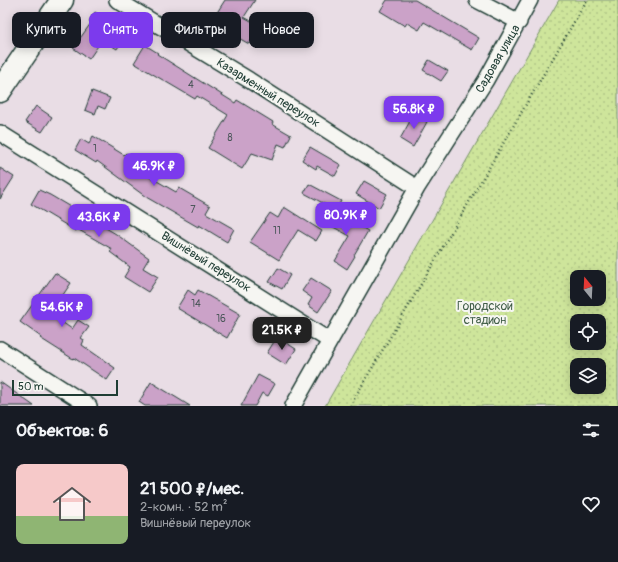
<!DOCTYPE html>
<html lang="ru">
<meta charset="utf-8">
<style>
:root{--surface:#171b24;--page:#20242c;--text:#f1f3f6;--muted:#9ea1a6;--line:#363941;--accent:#7c3aed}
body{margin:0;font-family:Pangolin,sans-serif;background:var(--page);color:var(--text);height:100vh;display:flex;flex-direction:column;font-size:15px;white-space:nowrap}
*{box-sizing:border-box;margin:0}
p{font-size:13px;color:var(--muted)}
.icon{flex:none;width:22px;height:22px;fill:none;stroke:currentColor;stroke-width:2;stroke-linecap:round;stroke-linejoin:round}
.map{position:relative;height:406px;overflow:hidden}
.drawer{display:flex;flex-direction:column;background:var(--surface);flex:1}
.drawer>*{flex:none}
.guide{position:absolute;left:12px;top:12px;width:400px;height:36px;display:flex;gap:8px}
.needle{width:26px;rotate:342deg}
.fabs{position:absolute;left:570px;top:270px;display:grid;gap:8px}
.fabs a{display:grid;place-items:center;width:36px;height:36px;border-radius:8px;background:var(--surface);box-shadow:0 2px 10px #0003;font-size:20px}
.scale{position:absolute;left:12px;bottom:10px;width:106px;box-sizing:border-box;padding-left:4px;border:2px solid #1f3d34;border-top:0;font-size:11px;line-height:14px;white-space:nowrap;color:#1f3d34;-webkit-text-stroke:3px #f6f6f2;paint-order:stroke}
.price{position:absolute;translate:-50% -34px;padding:0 9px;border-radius:8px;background:var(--accent);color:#fff;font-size:13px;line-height:26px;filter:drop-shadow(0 1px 2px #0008)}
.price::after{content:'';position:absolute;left:50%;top:24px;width:12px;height:9px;margin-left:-6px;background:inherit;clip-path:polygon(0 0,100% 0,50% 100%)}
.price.current{background:#222;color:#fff}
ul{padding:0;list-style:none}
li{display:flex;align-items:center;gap:12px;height:100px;padding:0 16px}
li+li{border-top:1px solid var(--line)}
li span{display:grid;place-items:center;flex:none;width:112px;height:80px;border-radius:8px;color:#555}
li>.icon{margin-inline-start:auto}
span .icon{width:48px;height:48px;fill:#fffc;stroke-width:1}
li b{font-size:17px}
h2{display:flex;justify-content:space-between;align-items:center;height:48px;padding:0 16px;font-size:17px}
.tag{padding:0 14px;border-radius:8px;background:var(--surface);box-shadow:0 2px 10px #0003;font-size:14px;line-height:36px}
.tag.current{background:var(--accent);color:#fff}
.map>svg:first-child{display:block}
.park{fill:url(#park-dots);stroke:#769168;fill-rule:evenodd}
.building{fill:#cba2c8;stroke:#1f3d34}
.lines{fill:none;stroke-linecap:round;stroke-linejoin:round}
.street-casing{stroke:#1f3d34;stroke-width:18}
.primary-casing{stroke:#1f3d34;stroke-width:25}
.path{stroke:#1f3d34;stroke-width:2.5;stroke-dasharray:1 3;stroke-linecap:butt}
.street{stroke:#f6f6f2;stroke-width:15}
.primary{stroke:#f6f6f2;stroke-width:22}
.labels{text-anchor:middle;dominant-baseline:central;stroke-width:4;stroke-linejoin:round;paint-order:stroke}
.number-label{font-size:10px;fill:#4a5659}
.street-label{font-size:12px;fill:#1f3d34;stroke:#f6f6f2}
.park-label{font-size:12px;fill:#425f49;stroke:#f6f6f2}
</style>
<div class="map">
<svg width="618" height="406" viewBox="0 0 618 406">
<defs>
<pattern id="park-dots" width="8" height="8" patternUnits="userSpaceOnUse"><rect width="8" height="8" fill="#cee59b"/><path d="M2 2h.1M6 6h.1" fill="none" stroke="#b0c586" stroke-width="1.8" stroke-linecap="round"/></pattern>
</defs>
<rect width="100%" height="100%" fill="#e9dde5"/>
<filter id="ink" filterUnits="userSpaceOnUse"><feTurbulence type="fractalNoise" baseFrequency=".025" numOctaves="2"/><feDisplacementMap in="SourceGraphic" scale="8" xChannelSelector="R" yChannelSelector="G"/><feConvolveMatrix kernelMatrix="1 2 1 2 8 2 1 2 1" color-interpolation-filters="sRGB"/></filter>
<g filter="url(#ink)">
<path class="park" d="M559 0H618V406H325ZM577 277H599V299H577ZM577 321H599V343H577ZM577 365H599V387H577Z"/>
<path class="building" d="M225 0H255L244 17 260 26 249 44 211 22Z
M387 0H415L479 38 472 50 424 22 419 30 407 23 405 26 380 11Z
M95 12 127 33 117 49 102 40 89 59 73 48 91 23 89 21Z
M145 45 158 53 157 54 235 103 237 100 273 122 272 124 291 135 285 147 278 144 272 160 252 153 242 169 208 148 228 115 197 96 195 99 134 63Z
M429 60 448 71 441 81 423 70Z
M92 91 110 98 105 109 98 106 95 114 85 110Z
M36 106 52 117 42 132 25 122Z
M414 114 427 122 413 147 400 139Z
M93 136 124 155 126 153 142 164 138 170 176 192 179 188 210 206 206 213 234 229 227 242 199 225 198 227 146 197 97 161 96 163 75 150 81 139 89 144Z
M310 147 341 165 335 176 317 166 316 169 302 160Z
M0 168 14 177 0 199Z
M364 181 387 194 379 208 356 194Z
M309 184 341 201 336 210 304 193Z
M39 190 50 195 116 234 149 258 143 268 158 277 148 292 124 277 130 267 110 252 112 249 77 229 76 231 31 204Z
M284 207 322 231 316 241 298 230 279 260 250 242 270 213 278 218Z
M327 208 368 231 354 255 355 256 347 269 335 261 350 236 320 220Z
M278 268 290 275 282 289 269 282Z
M55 273 71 283 50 314 72 329 78 320 89 327 81 338 84 340 82 345 115 368 107 380 74 358 73 359 40 338 41 337 20 322Z
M311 278 332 291 318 312 308 305 312 298 302 291Z
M188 290 195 295 198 290 240 314 227 338 177 308Z
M277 337 296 349 286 365 267 353Z
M258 375 275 384 268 396 262 393 255 406H241Z
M0 382 34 406H0Z
M151 382 190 406H145L139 402Z"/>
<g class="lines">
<defs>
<path id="street" d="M117 0 249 80 417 188
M477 0 519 22
M0 133 330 341
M0 349 89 406
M293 406 417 188 486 80 530 0"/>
<path id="primary" d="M0 91 62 0"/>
</defs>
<use href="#street" class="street-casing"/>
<use href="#primary" class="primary-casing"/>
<path class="path" d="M350 406 587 0"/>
<use href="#street" class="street"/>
<use href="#primary" class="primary"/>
</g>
</g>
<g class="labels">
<g class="number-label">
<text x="191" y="85">4</text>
<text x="230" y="138">8</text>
<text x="95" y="149">1</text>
<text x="193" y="210">7</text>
<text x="277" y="231">11</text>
<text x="196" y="304">14</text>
<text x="221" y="319">16</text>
</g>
<g class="street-label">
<text transform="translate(498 59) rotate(-60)">Садовая улица</text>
<text transform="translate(268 93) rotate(32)">Казарменный переулок</text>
<text transform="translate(206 262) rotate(32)">Вишнёвый переулок</text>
</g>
<g class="park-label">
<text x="485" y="306">Городской<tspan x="485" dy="14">стадион</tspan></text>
</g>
</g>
</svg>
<div class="fabs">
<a><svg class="needle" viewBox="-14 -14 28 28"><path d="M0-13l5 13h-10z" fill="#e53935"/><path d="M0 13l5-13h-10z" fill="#9ea1a6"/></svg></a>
<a><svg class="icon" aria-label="locate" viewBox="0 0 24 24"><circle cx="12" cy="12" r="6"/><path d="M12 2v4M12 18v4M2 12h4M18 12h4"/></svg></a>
<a><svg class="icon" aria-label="layers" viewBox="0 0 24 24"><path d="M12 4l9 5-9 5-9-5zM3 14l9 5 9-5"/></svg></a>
</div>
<div class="scale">50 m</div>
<b class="price" style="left:414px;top:130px">56.8K ₽</b>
<b class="price" style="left:154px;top:187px">46.9K ₽</b>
<b class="price" style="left:346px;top:236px">80.9K ₽</b>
<b class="price" style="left:99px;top:238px">43.6K ₽</b>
<b class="price" style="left:62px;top:328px">54.6K ₽</b>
<b class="price current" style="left:282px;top:351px">21.5K ₽</b>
<div class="guide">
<a class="tag">Купить</a>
<a class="tag current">Снять</a>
<a class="tag">Фильтры</a>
<a class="tag">Новое</a>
</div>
</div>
<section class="drawer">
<h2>Объектов: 6<svg class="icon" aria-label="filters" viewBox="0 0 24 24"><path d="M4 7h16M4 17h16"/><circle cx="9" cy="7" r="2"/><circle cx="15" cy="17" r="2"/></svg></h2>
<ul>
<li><span style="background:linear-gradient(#f6c9c9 65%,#8fb573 0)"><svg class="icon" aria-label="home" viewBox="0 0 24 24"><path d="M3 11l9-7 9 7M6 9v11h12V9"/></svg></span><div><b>21 500 ₽/мес.</b><p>2-комн. · 52 m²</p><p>Вишнёвый переулок</p></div><svg class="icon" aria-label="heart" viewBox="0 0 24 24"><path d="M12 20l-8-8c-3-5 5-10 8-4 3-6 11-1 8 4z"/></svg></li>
</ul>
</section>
